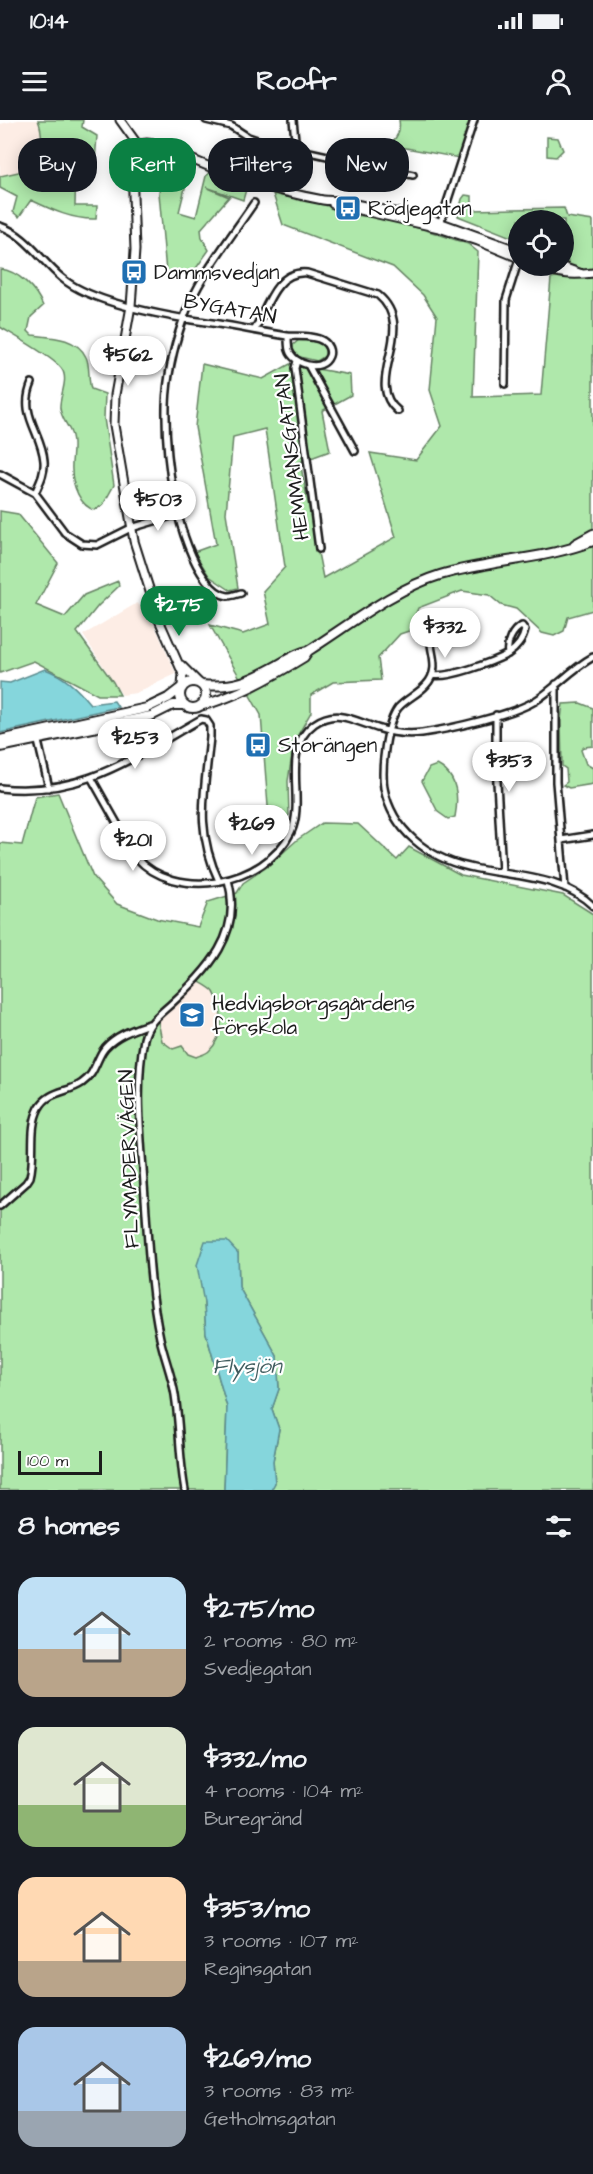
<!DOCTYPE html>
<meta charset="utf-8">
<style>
:root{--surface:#171b24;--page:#20242c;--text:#f1f3f6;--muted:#9ea1a6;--accent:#0b8043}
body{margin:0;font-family:"Architects Daughter",sans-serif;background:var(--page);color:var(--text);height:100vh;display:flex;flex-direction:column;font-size:22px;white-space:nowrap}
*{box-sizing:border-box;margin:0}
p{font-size:20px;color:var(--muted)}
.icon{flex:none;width:33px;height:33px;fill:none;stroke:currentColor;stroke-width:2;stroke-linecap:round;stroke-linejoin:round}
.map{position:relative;height:1370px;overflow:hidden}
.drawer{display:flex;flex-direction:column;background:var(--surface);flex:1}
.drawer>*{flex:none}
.hud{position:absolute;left:18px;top:18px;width:558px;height:54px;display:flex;gap:12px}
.tools{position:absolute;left:508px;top:90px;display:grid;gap:12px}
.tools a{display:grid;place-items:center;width:66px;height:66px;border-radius:50%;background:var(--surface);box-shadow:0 3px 15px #0003;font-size:30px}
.scale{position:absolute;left:18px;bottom:15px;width:84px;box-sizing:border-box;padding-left:6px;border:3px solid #1c1c1c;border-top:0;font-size:16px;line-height:21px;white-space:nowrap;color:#1c1c1c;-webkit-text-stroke:4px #fff;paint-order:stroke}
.price{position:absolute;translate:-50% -51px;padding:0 14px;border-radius:21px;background:#fff;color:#222;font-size:20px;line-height:39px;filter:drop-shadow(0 2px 3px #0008)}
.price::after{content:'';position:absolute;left:50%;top:36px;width:18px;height:14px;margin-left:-9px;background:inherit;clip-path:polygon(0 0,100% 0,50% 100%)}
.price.active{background:var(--accent);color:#fff}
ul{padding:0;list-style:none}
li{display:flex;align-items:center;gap:18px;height:150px;padding:0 18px}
li span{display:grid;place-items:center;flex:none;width:168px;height:120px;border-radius:18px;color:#555}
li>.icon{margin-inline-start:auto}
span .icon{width:72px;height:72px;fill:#fffc;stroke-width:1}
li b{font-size:26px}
h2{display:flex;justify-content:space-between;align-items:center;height:72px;padding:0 18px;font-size:26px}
.chip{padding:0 21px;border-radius:24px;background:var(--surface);box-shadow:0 3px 15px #0003;font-size:21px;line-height:54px}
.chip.active{background:var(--accent);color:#fff}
.status{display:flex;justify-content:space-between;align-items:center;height:42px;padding:0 30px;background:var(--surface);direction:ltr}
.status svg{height:16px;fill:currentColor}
header{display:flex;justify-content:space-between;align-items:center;height:78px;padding:0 18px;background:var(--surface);font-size:27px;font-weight:700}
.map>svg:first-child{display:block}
.built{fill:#fdede5}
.green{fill:#afe8ab;stroke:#668264;stroke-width:1.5;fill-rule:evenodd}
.water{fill:#85d6dc;stroke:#5b8c8f;stroke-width:1.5}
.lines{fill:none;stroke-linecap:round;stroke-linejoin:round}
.street-casing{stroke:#1c1c1c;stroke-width:10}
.secondary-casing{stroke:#1c1c1c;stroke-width:11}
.primary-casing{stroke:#1c1c1c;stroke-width:12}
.street{stroke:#fff;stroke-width:5}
.secondary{stroke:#fff;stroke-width:7}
.primary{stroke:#fff;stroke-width:8}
.labels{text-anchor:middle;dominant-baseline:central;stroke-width:4.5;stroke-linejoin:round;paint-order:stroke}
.poi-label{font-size:21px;fill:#1c1c1c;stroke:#fff;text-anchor:start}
.street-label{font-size:21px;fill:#1c1c1c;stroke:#fff}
.water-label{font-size:22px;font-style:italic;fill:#415d5f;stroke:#fff}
</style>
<div class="status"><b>10:14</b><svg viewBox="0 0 49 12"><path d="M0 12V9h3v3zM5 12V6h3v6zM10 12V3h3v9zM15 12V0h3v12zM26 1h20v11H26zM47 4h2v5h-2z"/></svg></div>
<header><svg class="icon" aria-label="menu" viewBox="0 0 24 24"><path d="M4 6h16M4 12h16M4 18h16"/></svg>Roofr<svg class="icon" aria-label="person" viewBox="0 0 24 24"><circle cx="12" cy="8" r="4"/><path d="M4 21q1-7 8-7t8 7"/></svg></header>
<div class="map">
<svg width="593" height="1370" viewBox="0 0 593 1370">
<rect width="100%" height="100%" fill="#fff"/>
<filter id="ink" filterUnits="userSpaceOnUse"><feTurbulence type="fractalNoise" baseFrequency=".0167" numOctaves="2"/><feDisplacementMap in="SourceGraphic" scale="12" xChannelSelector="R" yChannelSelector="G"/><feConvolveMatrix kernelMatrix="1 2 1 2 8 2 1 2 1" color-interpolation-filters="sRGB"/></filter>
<g filter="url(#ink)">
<path class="built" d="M18 0H38L40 7 41 22 40 39 23 51 0 56V4Z
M137 483 150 495 176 554 136 573 122 575 83 515Z
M198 861 213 871 219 889 221 902 219 918 208 932 196 937 173 929 162 921 158 901Z"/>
<path class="green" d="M38 0H83L82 7 97 16 95 41 76 40 75 86H97L96 99C73 100 52 90 31 80L19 97 13 92 17 77 0 68V56L23 51 40 39C42 26 43 12 38 0Z
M399 0H470L459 38 390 25C397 17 401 11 399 0Z
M547 17 558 18 563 30 556 37 547 36Z
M161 51 187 60 179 92 196 97 206 56 210 53 247 66 243 80 206 67 229 77 201 109 202 118 209 130 192 154 166 152 159 73Z
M273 74 322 84 352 95 375 97 426 110 468 124 478 132 473 277 541 275 551 158 559 156 568 141 564 139V100H519V120L458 96 462 79 465 75 472 76V90L564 88 567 97 593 101V490L568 497 564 511 554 516 542 513 516 489 501 485 489 475 462 471 418 488 409 511 400 514 378 538 381 560 333 562 311 575V592L294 622 288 661 289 695 280 706 275 707 269 699 261 595 210 505 243 514 270 504 263 471 285 447 265 309 233 317 226 393 238 468 230 470 209 456 194 432 216 424 195 307 202 244 263 259 290 244 350 255 351 275 322 291 330 331 300 342 323 458 396 417 370 333 416 340 442 306 430 270 437 197 423 175 393 147 283 105Z
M0 149C19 151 36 169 43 186L31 197 28 211 32 215C50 217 77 217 86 237 90 244 88 260 91 269L105 274 104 298 114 365 103 385 95 390C80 387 72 364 72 350 71 338 76 325 71 313 68 305 61 298 60 288 59 276 70 259 61 248 51 236 15 216 0 207Z
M300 219 320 223 325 229V236L317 241 296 236 293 231V225Z
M0 391 18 394 58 443 36 485 65 497 84 475 118 461 119 466 98 486 77 512 113 562 120 575H98L34 541 0 553Z
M580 583 593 588V626L584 627 581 630 586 644 593 648V664L569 668 563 665 567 662 566 649 562 646 561 600 563 584Z
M437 645C457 655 459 676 455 697L448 699 438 692 422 661 429 648Z
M58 673 93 757 117 784 157 799 198 807 208 782 237 773 243 763 267 747 297 720 322 703 358 704 397 740 409 727 461 755 563 775 593 794V1370H271L275 1362 273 1341 279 1309 272 1289 279 1269 277 1236 239 1167 238 1133 204 1183 206 1213 227 1287 224 1370H0V723L22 725 35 677ZM198 861C203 864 211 868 214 872 224 889 224 917 209 931 206 934 200 935 196 937L188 934 182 926 173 929 162 921 158 901Z"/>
<path class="water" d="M45 549C64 556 77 568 90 584L114 581 118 587 0 613V562L10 563Z
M205 1121H227L238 1133 239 1167 277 1236 279 1269 272 1289 279 1309 273 1341 275 1363 271 1370H224L227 1287 206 1213 204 1183 197 1145Z"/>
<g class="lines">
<defs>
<path id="street" d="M206 0 231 6 248 17 260 21 413 55
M289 72 296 29 293 0
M440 104 474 0
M0 106C27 115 41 141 62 158 90 182 156 194 192 200 224 204 255 211 287 216 298 217 314 215 323 221 328 224 331 231 329 236 322 254 293 244 289 230 288 226 288 220 288 216
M255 209C267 187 276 150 307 153L378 175C420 210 361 261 398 291
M297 241 295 248 319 429
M308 245 355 331
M32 263C18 295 42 312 44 341 45 353 40 362 35 373
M505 264 506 180 519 139
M0 354 35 373 65 413 82 424 97 425 131 408 178 394
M241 473C237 474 232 476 228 476 219 475 211 467 206 460 175 418 165 337 166 285 167 257 174 226 183 200 196 161 231 117 254 83
M467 501C400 509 452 537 426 565 418 574 406 579 398 588 386 604 381 648 384 668 392 710 428 738 469 747 510 757 560 754 593 786
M432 555C448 559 492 542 508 534 516 529 523 520 525 510L522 506C512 510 506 524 508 534
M556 564V662L565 768
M496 595V644L502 752
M37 617 49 668
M92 659 136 737C175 782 265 766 291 712 306 680 280 629 314 604 337 588 354 601 377 608 392 613 407 615 422 613 450 609 512 595 535 581 556 568 571 549 593 537
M0 668C83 677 133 637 201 599L206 600 210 606V617C205 671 194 709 219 761
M561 720 593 715
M0 1086 26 1063 30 1057C36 1035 28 1009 39 988 49 970 68 973 82 963 94 955 95 944 102 932 111 917 133 909 149 904
M185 1370C179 1338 180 1307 175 1275 172 1256 164 1237 160 1218 149 1167 148 1116 144 1064 141 1016 135 967 144 919 148 902 159 895 171 884 208 850 243 814 228 760"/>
<path id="secondary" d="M120 0 138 25
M138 25 132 32V46L135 130 133 159 131 186 115 275 114 305 134 421 159 500 183 554 182 566
M138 25C153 17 183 36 198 42 237 59 280 72 323 80 329 81 335 80 341 81L436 101 519 131
M333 84 439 108 478 121 519 138
M538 146C559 154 570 156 593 153
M560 146 582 154
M181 545 198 562"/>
<path id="primary" d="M575 424 593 414
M180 575a13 13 0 1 1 26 0a13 13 0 1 1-26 0Z
M201 565C235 568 249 561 278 545 288 539 297 533 308 531
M200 586C238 576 270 558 304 537L308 531C349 505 394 469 440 455 490 440 544 440 593 421
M0 620 147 588 168 578 181 568
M0 627 151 596 173 585H185"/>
</defs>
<use href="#street" class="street-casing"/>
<use href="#secondary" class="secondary-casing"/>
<use href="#primary" class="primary-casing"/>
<use href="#street" class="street"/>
<use href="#secondary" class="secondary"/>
<use href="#primary" class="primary"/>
</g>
</g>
<defs>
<symbol id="bus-square" viewBox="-11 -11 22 22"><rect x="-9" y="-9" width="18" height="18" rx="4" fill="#1f6fb2" stroke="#fff"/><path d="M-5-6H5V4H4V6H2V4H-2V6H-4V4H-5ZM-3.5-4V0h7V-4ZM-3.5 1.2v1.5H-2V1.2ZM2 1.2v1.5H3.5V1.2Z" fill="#fff"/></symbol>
<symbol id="school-square" viewBox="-11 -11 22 22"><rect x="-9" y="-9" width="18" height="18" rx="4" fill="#1f6fb2" stroke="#fff"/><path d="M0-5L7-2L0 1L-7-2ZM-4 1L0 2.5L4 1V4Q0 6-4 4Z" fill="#fff"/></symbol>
</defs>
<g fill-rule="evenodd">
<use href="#bus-square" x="333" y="73" width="30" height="30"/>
<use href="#bus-square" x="119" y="137" width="30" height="30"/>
<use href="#bus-square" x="243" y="610" width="30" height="30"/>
<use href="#school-square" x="177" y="880" width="30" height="30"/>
</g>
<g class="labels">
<g class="poi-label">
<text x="368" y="88">Rödjegatan</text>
<text x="154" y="152">Dammsvedjan</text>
<text x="278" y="625">Storängen</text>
<text x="212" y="883">Hedvigsborgsgårdens<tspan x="212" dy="24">förskola</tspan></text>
</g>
<g class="street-label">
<text transform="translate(230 189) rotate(10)">BYGATAN</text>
<text transform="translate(292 337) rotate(-97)">HEMMANSGATAN</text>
<text transform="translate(129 1039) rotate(-92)">FLYMADERVÄGEN</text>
</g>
<g class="water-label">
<text x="247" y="1246">Flysjön</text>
</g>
</g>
</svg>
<div class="tools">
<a><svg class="icon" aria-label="locate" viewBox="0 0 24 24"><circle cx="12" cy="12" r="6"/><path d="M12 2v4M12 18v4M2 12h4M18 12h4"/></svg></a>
</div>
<div class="scale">100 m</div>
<b class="price" style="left:128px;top:267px">$562</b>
<b class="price" style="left:158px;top:412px">$503</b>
<b class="price active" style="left:179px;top:517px">$275</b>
<b class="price" style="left:445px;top:539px">$332</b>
<b class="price" style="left:135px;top:650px">$253</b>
<b class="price" style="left:509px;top:673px">$353</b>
<b class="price" style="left:252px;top:736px">$269</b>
<b class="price" style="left:133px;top:752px">$201</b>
<div class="hud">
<a class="chip">Buy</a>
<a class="chip active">Rent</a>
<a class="chip">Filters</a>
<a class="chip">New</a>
</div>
</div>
<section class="drawer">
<h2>8 homes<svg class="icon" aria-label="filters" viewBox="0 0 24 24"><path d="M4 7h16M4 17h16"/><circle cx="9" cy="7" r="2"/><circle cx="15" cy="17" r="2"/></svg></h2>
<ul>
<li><span style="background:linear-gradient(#bfe0f5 60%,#b9a48a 0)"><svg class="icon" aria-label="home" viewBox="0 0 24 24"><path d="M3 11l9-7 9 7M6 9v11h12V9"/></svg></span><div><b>$275/mo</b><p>2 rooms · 80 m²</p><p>Svedjegatan</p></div></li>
<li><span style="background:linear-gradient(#dfe7d0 65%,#8fb573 0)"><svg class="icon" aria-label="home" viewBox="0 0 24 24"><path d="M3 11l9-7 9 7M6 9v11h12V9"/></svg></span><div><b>$332/mo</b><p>4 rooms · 104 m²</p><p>Buregränd</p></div></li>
<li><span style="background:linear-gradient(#ffd9b3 70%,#b9a48a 0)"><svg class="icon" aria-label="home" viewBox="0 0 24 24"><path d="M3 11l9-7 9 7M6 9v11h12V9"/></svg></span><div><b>$353/mo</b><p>3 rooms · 107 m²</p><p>Reginsgatan</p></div></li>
<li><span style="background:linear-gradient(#a9c7e8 70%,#9aa5b1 0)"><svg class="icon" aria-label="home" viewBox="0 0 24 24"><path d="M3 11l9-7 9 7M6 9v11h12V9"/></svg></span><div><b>$269/mo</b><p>3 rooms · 83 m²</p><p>Getholmsgatan</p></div></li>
</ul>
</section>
